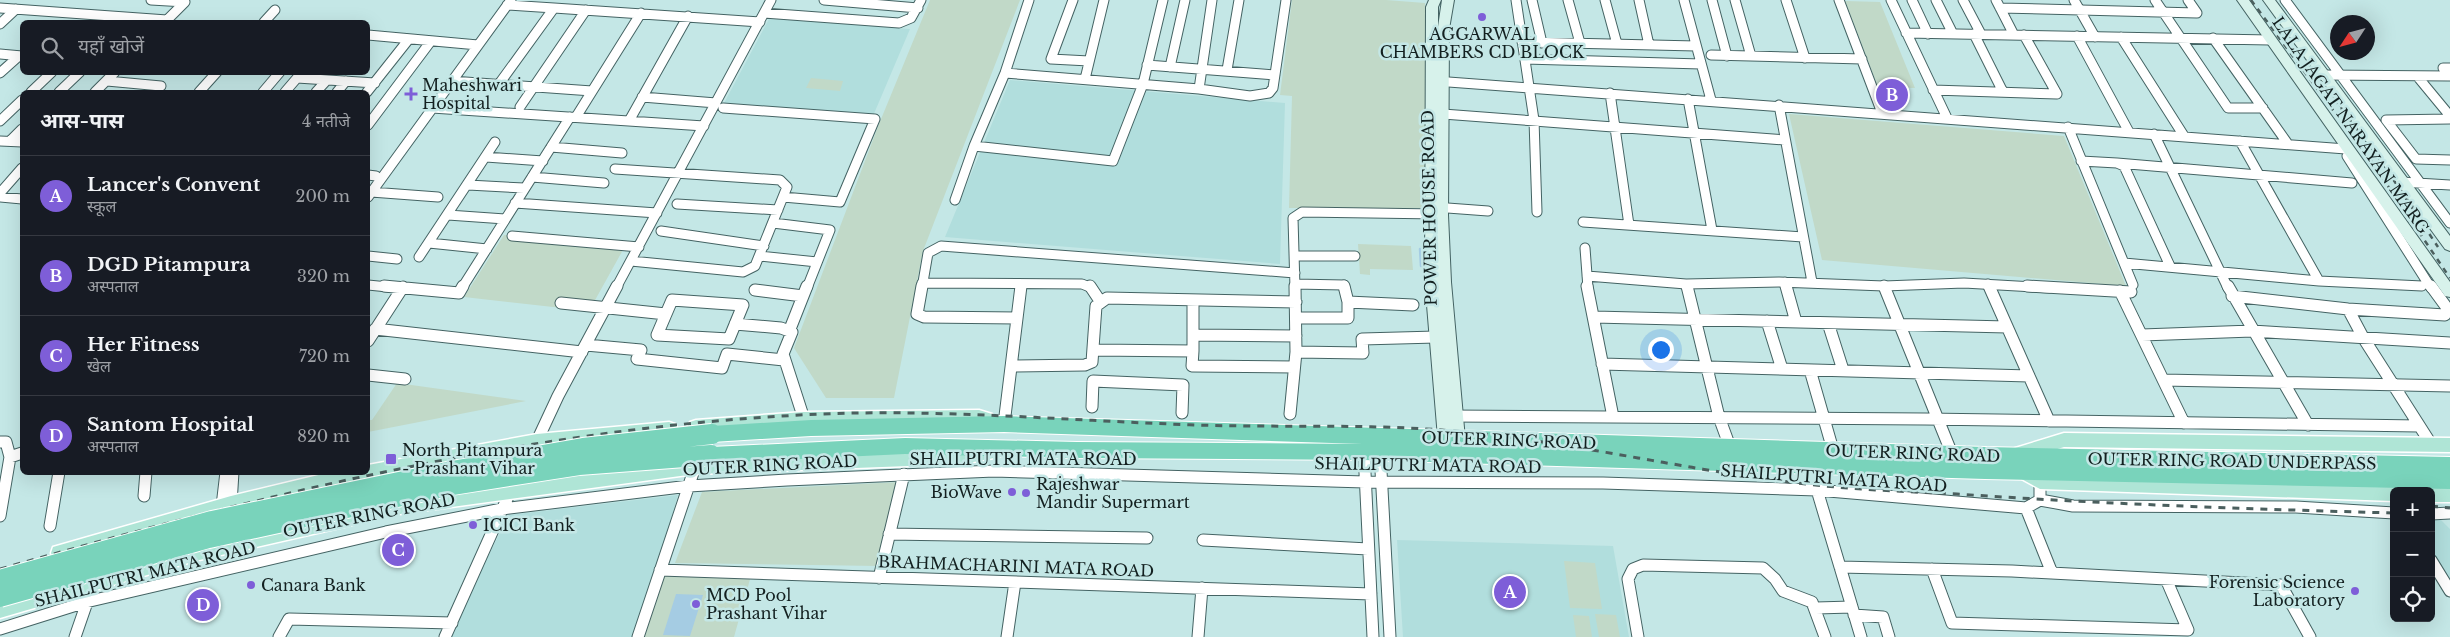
<!DOCTYPE html>
<html lang="hi">
<head>
<meta charset="utf-8">
<style>
	body { margin:0; font-family:"Libre Baskerville","Noto Sans Devanagari",serif; background:#242831; color:#f1f3f6 }
	.controls { position:absolute; right:15px; bottom:15px; display:grid; overflow:hidden; border-radius:8px; box-shadow:0 5px 20px #0002 }
	.controls button { width:45px; height:45px; display:grid; place-items:center; padding:0; border:0; border-bottom:1px solid #363941; background:#171b24; color:#f1f3f6; font:25px sans-serif }
	.compass { position:absolute; left:2330px; top:15px; width:45px; height:45px; border-radius:50%; background:#171b24; box-shadow:0 5px 20px #0002; rotate:234deg }
	.you { position:absolute; left:1660px; top:349px; width:18px; height:18px; margin:-12px; border:4px solid #fff; border-radius:50%; background:#1a73e8; box-shadow:0 0 0 8px #1a73e833 }
	.badge { display:grid; place-items:center; width:32px; height:32px; border-radius:50%; background:#7e5ed8; color:#fff; font-size:16px; font-weight:700 }
	.pin { position:absolute; translate:-50% -50%; border:2px solid #fff; box-shadow:0 1px 5px #0006 }
	.list { margin:0; padding:0; list-style:none }
	h2 { display:flex; justify-content:space-between; align-items:center; height:65px; margin:0; padding:0 20px; font-size:21px }
	h2 small { font-size:16px; font-weight:400; color:#9ea1a6 }
	.list li { display:grid; grid-template-columns:32px 1fr auto; gap:15px; align-items:center; box-sizing:border-box; height:80px; padding:0 20px; border-top:1px solid #363941 }
	.list b { display:block; font-size:19px; white-space:nowrap }
	.list p { margin:0; font-size:16px; white-space:nowrap; color:#9ea1a6 }
	.list em { font-size:16px; font-style:normal; color:#9ea1a6 }
	.icon { flex:none; width:28px; height:28px; fill:none; stroke:currentColor; stroke-width:2; stroke-linecap:round; stroke-linejoin:round }
	.map { position:relative; flex:none; width:2450px; height:637px; overflow:hidden }
	.search { position:absolute; background:#171b24; box-shadow:0 5px 20px #0002; left:20px; top:20px; width:350px; height:55px; display:flex; align-items:center; gap:12px; box-sizing:border-box; padding:0 18px; border-radius:8px; color:#9ea1a6; font-size:19px }
	.panel { position:absolute; background:#171b24; box-shadow:0 5px 20px #0002; left:20px; top:90px; width:350px; height:385px; border-radius:8px }
	.map>svg:first-child { display:block }
	.built { fill:#b1dedd }
	.green { fill:#c1d9c8 }
	.water { fill:#a5cce3 }
	.lines { fill:none; stroke-linecap:round; stroke-linejoin:round }
	.stream { stroke:#a5cce3; stroke-width:2.5 }
	.street-far1-casing { stroke:#446363; stroke-width:11 }
	.street-casing { stroke:#446363; stroke-width:13 }
	.secondary-casing { stroke:#446363; stroke-width:2 }
	.primary-casing { stroke:#fff; stroke-width:3 }
	.highway-casing { stroke:#fff; stroke-width:2 }
	.street-far1 { stroke:#fff; stroke-width:9 }
	.street { stroke:#fff; stroke-width:11 }
	.secondary { fill:#d7f2eb; fill-rule:evenodd }
	.primary { fill:#afe5d6; fill-rule:evenodd }
	.highway { fill:#79d3bb; fill-rule:evenodd }
	.rail-far1 { stroke:#4b5f5e; stroke-width:2.5; stroke-dasharray:5.5 5.5; stroke-linecap:butt }
	.rail { stroke:#4b5f5e; stroke-width:3; stroke-dasharray:7 7; stroke-linecap:butt }
	.highway-bridge-casing { stroke:#fff; stroke-width:22; stroke-linecap:butt }
	.highway-bridge { stroke:#79d3bb; stroke-width:20 }
	.poi-dot { fill:#7e5ed8; stroke:#c4e7e6; stroke-width:2 }
	.labels { text-anchor:middle; stroke-width:5; stroke-linejoin:round; paint-order:stroke }
	.poi-label { font-size:16px; fill:#132020; stroke:#c4e7e6; text-anchor:start }
	.street-label { font-size:16px; fill:#132020; stroke:#c4e7e6 }
</style>
</head>
<body>
<div class="map">
<svg width="2450" height="637" viewBox="0 0 2450 637">
	<rect width="100%" height="100%" fill="#c4e7e6"/>
	<path class="built" d="M770,17L910,29L873,116L723,105Z
		M1010,80L1285,103L1280,264L945,237Z
		M678,495L637,637H447L509,515Z
		M2431,518L2440,519L2450,529V586L2431,554Z
		M1397,540L1613,546L1629,637H1403Z"/>
	<path class="green" d="M930,0H1020L923,251L894,398H826L794,348L879,124Z
		M1292,0H1386L1425,3L1426,208H1289L1292,96L1280,95Z
		M1845,1L1880,2L1915,88L1878,87Z
		M811,78L843,81L840,91L806,88Z
		M1789,114L2064,136L2126,286L1822,260Z
		M504,235L624,248L589,311L464,297Z
		M1358,244L1411,246L1413,270L1370,269V275L1360,274Z
		M397,383L526,401L368,432V420H372Z
		M899,482L879,566L675,563L702,492Z
		M1564,561L1595,563L1602,609L1570,608Z
		M660,570L752,572L734,637H638Z
		M1595,614L1616,615L1620,637H1599Z
		M1573,615L1589,616L1592,637H1576Z"/>
	<path class="water" d="M676,594L703,595L690,636L663,635Z"/>
	<g class="lines">
		<path class="stream" d="M1420,249L1421,266"/>
		<g class="street-far1-casing">
			<path id="street-far1" d="M151,0L185,2
				M824,0L918,8
				M1073,0L1051,59L1089,61
				M1516,0L1534,120L1537,212
				M1532,0L1542,43
				M1568,0L1580,43
				M1605,0L1617,44
				M1639,0L1649,45
				M1684,0L1711,100
				M1712,0L1727,56
				M1735,0L1751,56
				M1786,0L1805,58
				M1839,0L1882,113
				M1891,0L1947,118
				M1912,0L1928,34
				M1936,0L1953,34
				M1963,0L1981,34
				M1996,0L2014,35
				M2074,0L2095,37
				M2155,0L2228,108H2263
				M2285,0L2450,223
				M507,5L554,8
				M0,8L167,20
				M2000,8L2197,13L2188,0
				M764,13L899,23L911,18L921,0
				M165,22L185,2
				M264,22L275,10
				M0,24L16,9
				M1906,33L2270,40
				M1974,34L2003,92
				M368,35L478,45
				M2024,35L2057,94
				M2077,36L2129,132
				M2121,37L2184,136
				M2213,38L2288,144
				M1522,42L1696,46
				M0,54L22,56
				M1711,55L1862,59
				M1525,59L1701,64
				M1147,65L1275,75
				M1170,67L1185,0
				M2443,68H2450
				M1227,70L1239,0
				M0,73L19,56
				M1005,73L1199,89L1250,96L1269,93L1273,88L1286,0
				M2323,75L2450,76
				M2417,76L2450,116
				M1085,79L1104,0
				M107,81L161,86
				M452,81L592,91
				M1435,81L2346,149
				M499,84L554,8L760,22
				M1199,89L1212,0
				M1933,90L2057,94
				M31,92L52,72
				M59,92L80,72
				M95,92L115,72
				M199,92L217,72
				M263,92L280,72
				M285,92L297,78L375,83
				M316,92L327,80
				M337,92L346,81
				M367,92L409,39
				M1610,93L1629,225
				M642,97L716,103
				M1688,99L1712,230
				M1779,105L1812,282
				M520,107L586,10
				M432,108L704,126
				M723,108L875,119L840,202L783,197
				M1443,114L1785,140
				M576,117L641,13
				M2386,120L2416,159L2450,160
				M2386,120L2450,119
				M0,121L22,100
				M629,121L688,16
				M368,125L431,41
				M2068,127L2133,285
				M2154,134L2228,288
				M0,141L22,142
				M10,141L22,129
				M2240,141L2319,281
				M974,146L1113,161L1143,84L1163,0
				M551,147L622,153
				M2347,156L2431,288
				M486,157L543,161
				M2081,161L2117,163L2124,166L2170,266
				M2117,163L2352,183
				M615,169L780,180L787,187L755,266L743,272L631,261
				M368,175L376,176
				M532,177L604,183
				M2401,182L2450,185
				M468,185L524,188
				M371,192L438,197
				M0,193L22,168
				M0,197L22,199
				M368,197L511,0
				M955,200L974,146L1005,73L1029,0
				M515,203L657,213
				M677,204L778,210
				M1434,207L1488,211
				M448,215L505,219
				M1583,222L1803,237
				M773,223L830,230L807,288
				M661,231L764,246
				M512,236L639,247
				M429,243L487,249
				M1585,248L1588,288
				M368,256L397,259
				M760,256L817,262
				M1295,256H1355
				M419,257L495,142
				M2124,263L2319,281L2422,286
				M1587,276L1686,284L1779,282L1884,286L1964,283L2050,288
				M1785,282L1787,288
				M922,283L1082,284L1092,288
				M1295,284L1344,285L1345,288
				M1686,284L1687,288
				M1988,284L1990,288
				M368,285L398,288
				M462,288L570,117
				M616,288L771,0
				M922,288L928,253L941,246L1295,273
				M1021,288V285
				M1295,288L1293,218L1302,212L1438,214"/>
		</g>
		<g class="street-casing">
			<path id="street" d="M384,286L459,293L463,286
				M922,286L917,314L924,317L1017,318
				M1090,286L1100,301
				M1587,286L1613,417
				M1687,286L1719,417L1730,447
				M1786,286L1796,322
				M1884,286L1952,454
				M1989,286L2049,421
				M2027,286L2131,292
				M2228,286L2308,425
				M2431,286L2450,312
				M755,290L803,296
				M2120,291L2184,423
				M2232,296L2348,309L2445,315
				M672,300L743,305L729,339L657,335Z
				M1348,302L1413,305
				M561,303L666,314
				M2348,309L2364,339L2431,444
				M1594,317L2007,327
				M1296,318H1348V302L1344,286
				M1767,321L1782,369
				M1828,323L1843,370
				M735,324L781,328L792,332L783,354L804,419
				M375,329L582,352
				M790,329L807,286
				M1193,335L1296,336
				M2142,335L2252,331L2450,343
				M368,341L403,287
				M586,345L641,350L637,359L722,368L727,354L784,360
				M1095,350L1193,351V300
				M1193,351L1192,366L1294,367
				M1296,352L1363,353L1362,339L1436,337
				M1602,364L2029,376
				M1012,366L1085,365L1092,362L1096,306L1107,298L1296,302
				M1810,370L1833,450
				M368,375L405,379
				M2163,380L2450,386
				M1092,407L1093,381L1183,385L1182,413
				M1290,414L1296,352L1295,286
				M1449,416L1925,419L2419,426
				M1004,424L1021,286
				M537,441L558,396L617,286
				M0,442H6L10,457L0,516
				M1364,452L1373,637
				M1380,452L1390,637
				M10,457L22,453
				M1817,490L1861,637
				M144,496L146,472
				M2040,500L2073,506L2296,507L2394,513
				M231,504L233,472
				M222,506L226,472
				M2026,508L2052,573
				M2431,514L2450,513
				M50,526L59,472
				M889,534L1147,538
				M1203,540L1368,549
				M2431,560L2450,591
				M1840,567L2012,571L2281,585L2310,637
				M1932,569L1952,623L2188,630L2166,579
				M660,570L1371,594
				M879,578L904,474
				M1816,608L1852,607
				M1854,615L1883,617L1889,637
				M0,629L86,602L386,532L502,509L689,486L787,480L994,471L1365,482L1603,483L1817,490L2026,508L2040,500V481
				M75,637L94,582
				M279,637L289,619L452,623
				M445,637L511,490
				M638,637L695,467
				M1007,637L1015,582
				M1198,637L1202,588
				M1638,637L1628,579L1633,569L1643,565L1763,568L1775,579L1783,591L1812,602L1825,637"/>
		</g>
		<g class="secondary-casing">
			<path id="secondary" d="M1429,0H1441L1438,7V27L1442,0H1454L1449,29L1448,215L1451,282L1465,439L1463,443L1458,445L1451,440L1445,444L1440,442L1438,438L1425,281L1426,7Z
				M2237,0H2249L2450,282V297L2445,296Z
				M2263,0H2275L2450,236V251L2445,249Z"/>
		</g>
		<g class="primary-casing">
			<path id="primary" d="M979,410L992,414L995,419L992,424L986,426L979,424L804,426L696,434L690,432L687,427L690,422L696,420L804,412Z
				M669,422L675,424L678,429L675,434L669,436L537,448L366,479L231,512L60,561L53,559L51,553L53,547L60,545L231,496L331,472H368V465L537,434Z
				M2064,433L2450,438V452L2064,447L2018,461L2012,459L2009,454L2012,449Z
				M993,445L999,447L1002,452L999,457L962,464L695,474L400,514L394,511L391,506L394,501L400,498L695,460L962,450Z
				M2022,464L2043,474L2394,485L2400,488L2402,491H2394V501L2040,489L2016,476L2013,471L2016,466Z
				M2431,486H2450V502H2431V491H2424Z
				M357,508L363,510L366,516L363,522L357,524L195,561L0,618V600L195,545Z"/>
		</g>
		<g class="highway-casing">
			<path id="highway" d="M1004,416L1985,447L2450,457V489L1985,479L1364,460L1077,458L905,454L711,463L704,461L701,455L704,449L711,447L905,438L1077,442L1363,444L1004,432L811,436L712,442L705,440L702,434L705,428L712,426L811,420Z"/>
		</g>
		<use href="#street-far1" class="street-far1"/>
		<use href="#street" class="street"/>
		<use href="#secondary" class="secondary"/>
		<use href="#primary" class="primary"/>
		<use href="#highway" class="highway"/>
		<path class="rail-far1" d="M2251,0L2371,161L2450,278
			M2308,64L2381,161L2438,247"/>
		<path class="rail" d="M2431,506L2450,508
			M0,569C269,493 541,426 821,414C947,409 1072,421 1197,425C1286,428 1375,423 1464,432C1585,444 1703,474 1824,486C1868,490 1913,492 1957,494C2103,504 2248,509 2394,513"/>
		<g class="highway-bridge-casing">
			<path id="highway-bridge" d="M0,580L212,521L452,471L583,448L712,434
				M0,597L209,538L452,485L579,465L711,455"/>
		</g>
		<use href="#highway-bridge" class="highway-bridge"/>
	</g>
	<g class="poi-dot">
		<circle cx="1482" cy="17" r="5"/>
		<path d="M408.5 86.5h5v5h5v5h-5v5h-5v-5h-5v-5h5z"/>
		<rect x="385" y="453" width="12" height="12" rx="2.5"/>
		<circle cx="1012" cy="492" r="5"/>
		<circle cx="1026" cy="493" r="5"/>
		<circle cx="473" cy="525" r="5"/>
		<circle cx="251" cy="585" r="5"/>
		<circle cx="2355" cy="591" r="5"/>
		<circle cx="696" cy="604" r="5"/>
	</g>
	<g class="labels">
		<g class="poi-label">
			<text x="1482" y="40" text-anchor="middle">AGGARWAL<tspan x="1482" dy="18">CHAMBERS CD BLOCK</tspan></text>
			<text x="422" y="91">Maheshwari<tspan x="422" dy="18">Hospital</tspan></text>
			<text x="402" y="456">North Pitampura<tspan x="402" dy="18">- Prashant Vihar</tspan></text>
			<text x="1036" y="490">Rajeshwar<tspan x="1036" dy="18">Mandir Supermart</tspan></text>
			<text x="1002" y="498" text-anchor="end">BioWave</text>
			<text x="483" y="531">ICICI Bank</text>
			<text x="2345" y="588" text-anchor="end">Forensic Science<tspan x="2345" dy="18">Laboratory</tspan></text>
			<text x="261" y="591">Canara Bank</text>
			<text x="706" y="601">MCD Pool<tspan x="706" dy="18">Prashant Vihar</tspan></text>
		</g>
		<g class="street-label">
			<text transform="translate(2351 125) rotate(55)" y="6">LALA JAGAT NARAYAN MARG</text>
			<text transform="translate(1429 208) rotate(-91)" y="6">POWER HOUSE ROAD</text>
			<text transform="translate(1509 440) rotate(2)" y="6">OUTER RING ROAD</text>
			<text transform="translate(1913 453) rotate(2)" y="6">OUTER RING ROAD</text>
			<text x="1023" y="465">SHAILPUTRI MATA ROAD</text>
			<text transform="translate(2232 461) rotate(1)" y="6">OUTER RING ROAD UNDERPASS</text>
			<text transform="translate(770 465) rotate(-3)" y="6">OUTER RING ROAD</text>
			<text transform="translate(1428 465) rotate(1)" y="6">SHAILPUTRI MATA ROAD</text>
			<text transform="translate(1834 478) rotate(4)" y="6">SHAILPUTRI MATA ROAD</text>
			<text transform="translate(369 515) rotate(-11)" y="6">OUTER RING ROAD</text>
			<text transform="translate(1016 566) rotate(2)" y="6">BRAHMACHARINI MATA ROAD</text>
			<text transform="translate(145 574) rotate(-14)" y="6">SHAILPUTRI MATA ROAD</text>
		</g>
	</g>
</svg>
<div class="controls">
<button>+</button>
<button>−</button>
<button><svg class="icon" aria-label="locate" viewBox="0 0 24 24"><circle cx="12" cy="12" r="6"/><path d="M12 2v4M12 18v4M2 12h4M18 12h4"/></svg></button>
</div>
<svg class="compass" viewBox="-18 -18 36 36"><path d="M0-13l5 13h-10z" fill="#e53935"/><path d="M0 13l5-13h-10z" fill="#9ea1a6"/></svg>
<div class="you"></div>
<div class="pin badge" style="left:1510px;top:592px">A</div>
<div class="pin badge" style="left:1892px;top:95px">B</div>
<div class="pin badge" style="left:398px;top:550px">C</div>
<div class="pin badge" style="left:203px;top:605px">D</div>
<div class="search"><svg class="icon" aria-label="search" viewBox="0 0 24 24"><circle cx="10" cy="10" r="6"/><path d="M15 15l6 6"/></svg>यहाँ खोजें</div>
<section class="panel">
<h2>आस-पास<small>4 नतीजे</small></h2>
<ul class="list">
<li><span class="badge">A</span><div><b>Lancer's Convent</b><p>स्कूल</p></div><em>200 m</em></li>
<li><span class="badge">B</span><div><b>DGD Pitampura</b><p>अस्पताल</p></div><em>320 m</em></li>
<li><span class="badge">C</span><div><b>Her Fitness</b><p>खेल</p></div><em>720 m</em></li>
<li><span class="badge">D</span><div><b>Santom Hospital</b><p>अस्पताल</p></div><em>820 m</em></li>
</ul>
</section>
</div>
</body>
</html>
